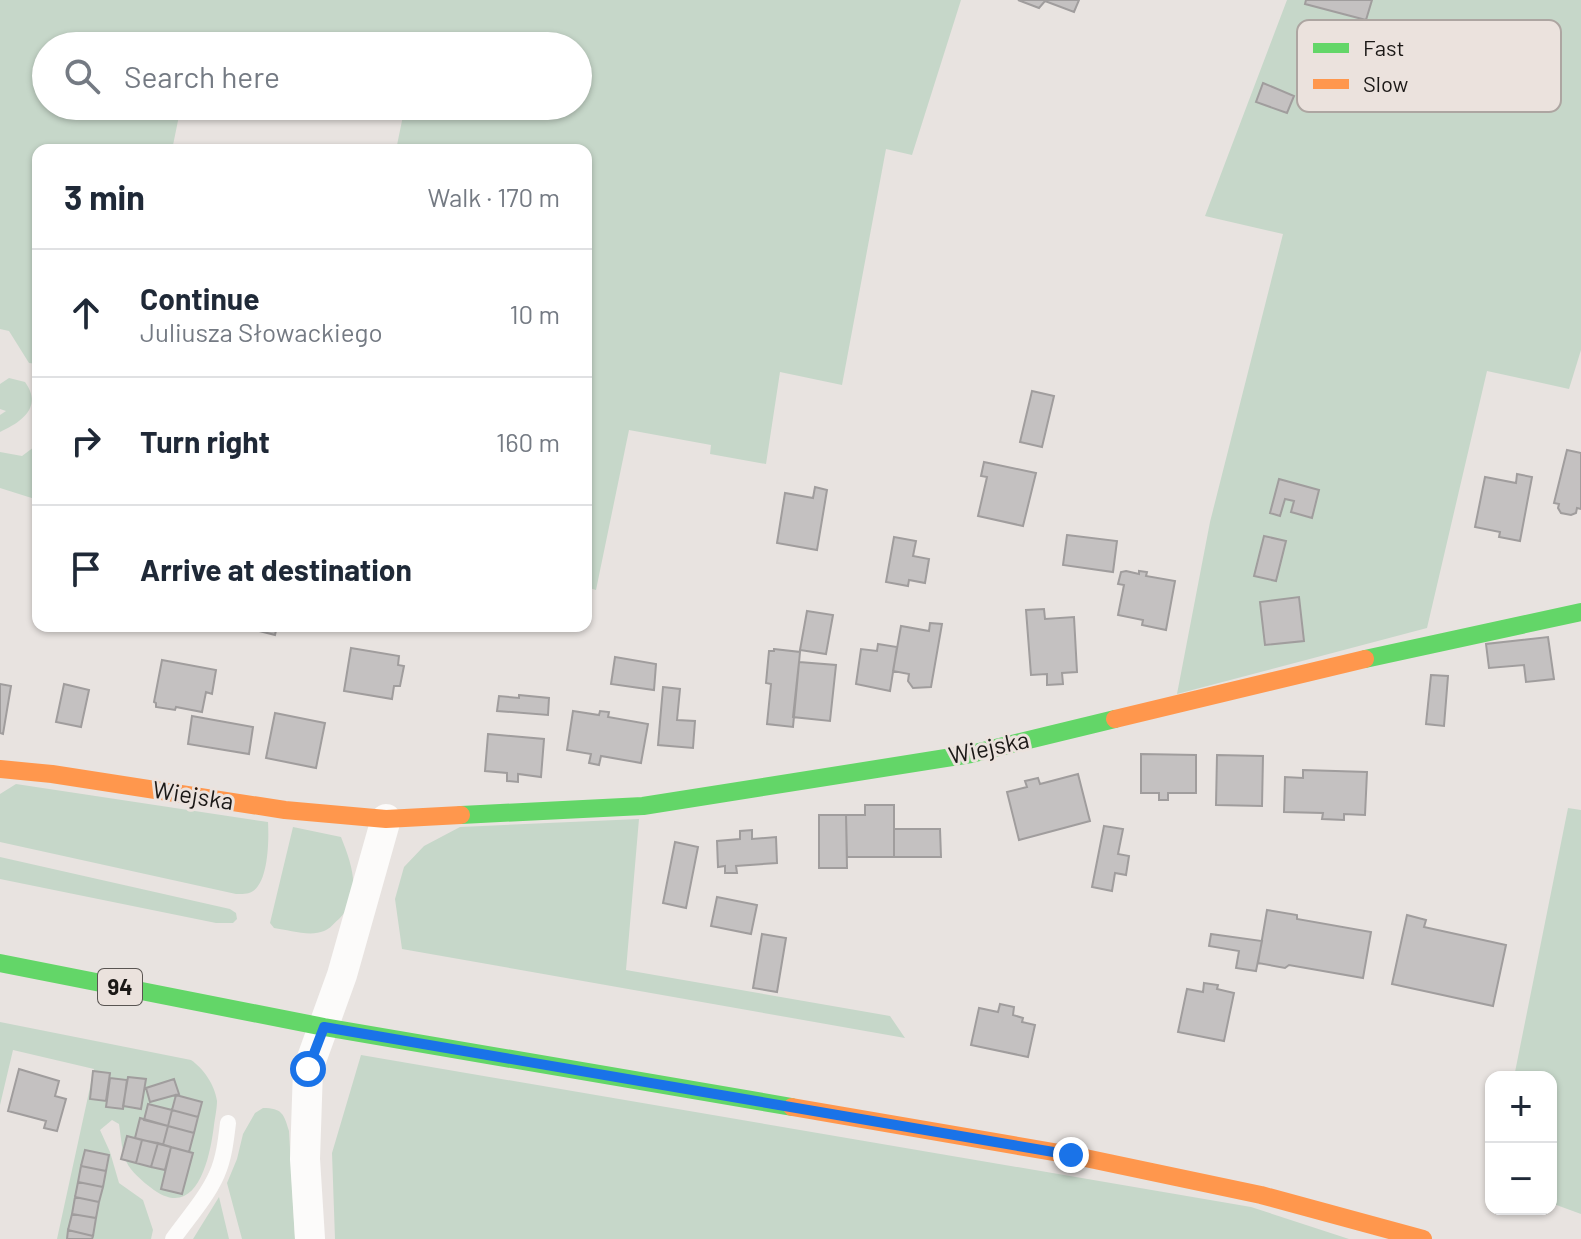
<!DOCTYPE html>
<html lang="en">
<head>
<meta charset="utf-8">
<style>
	body { margin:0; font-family:Barlow,sans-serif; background:#f2f2f3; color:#1f2937 }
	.controls { position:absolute; right:24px; bottom:24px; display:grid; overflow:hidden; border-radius:16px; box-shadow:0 2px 6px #0004 }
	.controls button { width:72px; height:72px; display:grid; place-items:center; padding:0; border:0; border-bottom:2px solid #e0e1e3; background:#fff; color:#1f2937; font:40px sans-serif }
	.stop { position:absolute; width:24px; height:24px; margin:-18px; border:6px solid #1a73e8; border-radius:50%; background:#fff }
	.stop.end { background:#1a73e8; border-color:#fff; box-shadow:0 2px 8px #0008 }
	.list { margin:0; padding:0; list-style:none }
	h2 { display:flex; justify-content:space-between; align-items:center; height:104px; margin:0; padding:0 32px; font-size:34px }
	h2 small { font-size:26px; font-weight:400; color:#747a83 }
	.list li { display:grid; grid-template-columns:52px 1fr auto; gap:24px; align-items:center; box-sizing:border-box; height:128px; padding:0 32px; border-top:2px solid #e0e1e3 }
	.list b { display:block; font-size:30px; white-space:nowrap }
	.list p { margin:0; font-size:26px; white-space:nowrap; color:#747a83 }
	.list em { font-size:26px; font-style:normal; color:#747a83 }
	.icon { flex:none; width:44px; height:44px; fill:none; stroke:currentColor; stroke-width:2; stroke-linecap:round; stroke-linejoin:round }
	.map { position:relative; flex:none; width:1581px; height:1239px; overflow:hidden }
	.search { position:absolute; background:#fff; box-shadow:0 2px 6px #0004; left:32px; top:32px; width:560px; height:88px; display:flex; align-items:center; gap:20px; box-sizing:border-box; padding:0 28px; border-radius:44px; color:#747a83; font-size:30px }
	.panel { position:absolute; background:#fff; box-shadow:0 2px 6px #0004; left:32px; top:144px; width:560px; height:488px; border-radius:16px }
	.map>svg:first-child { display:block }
	.green { fill:#c6d7c9 }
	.building { fill:#c4c1c1; stroke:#a09d9d; stroke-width:2 }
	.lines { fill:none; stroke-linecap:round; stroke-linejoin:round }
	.lane { stroke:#fcfbfa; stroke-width:16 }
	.street { stroke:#fcfbfa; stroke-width:30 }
	.fast { stroke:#63d668; stroke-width:18 }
	.slow { stroke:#ff974d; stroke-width:18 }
	.route { stroke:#1a73e8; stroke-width:10 }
	.labels { text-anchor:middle; stroke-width:6; stroke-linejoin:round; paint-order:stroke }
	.shield { fill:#ebe2dd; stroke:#595552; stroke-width:2 }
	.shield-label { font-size:22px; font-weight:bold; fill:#1b1816 }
	.street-label { font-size:24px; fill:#1b1816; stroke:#ebe2dd }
	.key { fill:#ebe2dd; stroke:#ada5a1; stroke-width:2 }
	.key-label { font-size:22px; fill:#1b1816 }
</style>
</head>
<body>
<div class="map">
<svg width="1581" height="1239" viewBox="0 0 1581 1239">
	<rect width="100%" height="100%" fill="#e8e3e0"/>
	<path class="green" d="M0,0H961L912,155L886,149L842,385L780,372L766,464L710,454L711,445L629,430L596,590L586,587V150H396L405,106H578V46H418L420,32L405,46H46V106H181L172,150H38V364L29,363L9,331L0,329Z
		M1287,0H1581V350L1569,389L1487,371L1427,628L1177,694L1210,522L1283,234L1205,216Z
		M9,378L25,382C43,407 22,422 0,432V415L6,411L0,409V384Z
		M38,444V500L0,488V452L22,456Z
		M16,784L268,822C269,839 269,887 249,893C248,894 237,894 236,894L0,842V794Z
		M1568,808L1581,810V1214L1551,1203V1077H1514Z
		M639,819L626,970L890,1016L905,1038L402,949L395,899L404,867L424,846L460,827Z
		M293,827L341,837C352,865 363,895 339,919C334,923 330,929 324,931C310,937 289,930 274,928L270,923Z
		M0,857L230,909L236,913L237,919L233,923H216L0,879Z
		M0,1022L191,1060C203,1068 215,1085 217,1101C217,1108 215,1118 214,1125C210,1159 196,1224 150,1187C121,1164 124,1158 119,1124L112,1120L100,1130L110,1152L119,1183L143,1200L153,1230L151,1239H57L94,1069L13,1050L0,1105Z
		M361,1055L1251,1207L1349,1239H335L332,1153Z
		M263,1108C282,1108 284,1114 289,1131L295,1239H242L227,1183L237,1159L243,1134L255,1113Z
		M219,1197L229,1239H193Z"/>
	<path class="building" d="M1018,0H1079L1074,12L1045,1L1039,8Z
		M1306,0H1372L1366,20L1305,4Z
		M1263,83L1294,96L1287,113L1256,102Z
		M1032,391L1054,396L1042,447L1020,442Z
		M1567,450L1581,453V509L1577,508L1576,513L1571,515L1561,513L1558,508L1559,504L1554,503Z
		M984,462L1036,473L1023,526L978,516L987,477L981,476Z
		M1517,474L1532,477L1520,541L1499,537L1500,532L1475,527L1485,477L1516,483Z
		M1279,479L1319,490L1312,518L1291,512L1294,501L1285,499L1280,516L1270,513Z
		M815,487L827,490L817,550L777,543L785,493L813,498Z
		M1067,535L1117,541L1113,572L1063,565Z
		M1264,536L1286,541L1276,581L1254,576Z
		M894,537L916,541L913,556L929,559L925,583L909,580L908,586L886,582Z
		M1126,571L1139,574V571L1147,572L1146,576L1175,581L1166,630L1142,625L1143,620L1118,615L1124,585L1118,584L1121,572Z
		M1299,597L1304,641L1265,645L1260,602Z
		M1044,609L1045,619L1074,617L1077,672L1062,673L1063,684L1047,685V674L1031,675L1026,610Z
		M807,611L833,615L826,654L800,650Z
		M930,623L942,624L931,687L913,688L908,681L909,674L893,671L901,626L929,631Z
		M240,626H277L275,635Z
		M1548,637L1554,679L1526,682L1524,665L1489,668L1486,644Z
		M878,644L897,647L890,691L856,684L861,649L877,651Z
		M351,648L399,656L398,665L404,666L400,686H394L392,699L344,691Z
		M774,649L800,652L793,727L767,724L771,684L766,683L769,651H774Z
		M615,657L656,664L654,690L611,684Z
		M162,660L216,670L212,694L206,692L202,712L176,707L175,710L156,707V703L154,702Z
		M799,662L836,665L830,721L793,717Z
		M1431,675L1448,676L1444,726L1426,724Z
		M0,684L11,686L3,734L0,733Z
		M64,684L89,690L81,727L56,722Z
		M663,687L680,689L677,720L695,721L693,748L658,745Z
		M519,695L549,698L548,715L497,711L499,696L519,698Z
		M573,711L599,715L600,711L609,712L608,717L648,724L641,763L601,756L599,765L589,763L591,754L567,750Z
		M275,713L325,723L316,768L266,758Z
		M192,716L253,727L249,754L188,744Z
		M488,734L544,739L541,777L518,774V782L507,781V773L485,771Z
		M1141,754L1196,755V793H1168V800H1159V793H1141Z
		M1217,755L1263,756L1262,806L1216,805Z
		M1303,770L1367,772L1365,815L1344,814V820L1322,819L1323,813L1284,812L1285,777L1303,778Z
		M1078,774L1090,821L1019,840L1007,792L1027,787L1025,781L1038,778L1040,784Z
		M865,805H894V857H847L846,815H865Z
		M819,815H846L847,868H819Z
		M1104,826L1123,829L1118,854L1129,856L1126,875L1115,873L1112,891L1092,887Z
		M894,829H940L941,857H894Z
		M752,830V839L776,837L777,863L736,866L737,873H725V866L718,867L717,841L740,839V831Z
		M675,842L698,847L686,908L663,903Z
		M717,897L757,905L751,934L711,926Z
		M1267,910L1297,915V919L1371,932L1363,978L1289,965L1285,968L1258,963Z
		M1407,915L1426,920L1424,927L1506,945L1493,1006L1392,984Z
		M762,934L786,938L777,992L753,988Z
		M1211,934L1262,941L1256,971L1236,968L1239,951L1209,946Z
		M1204,983L1218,985L1217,989L1234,993L1224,1041L1178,1032L1187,989L1203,992Z
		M1000,1004L1014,1007L1013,1015L1023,1018L1022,1022L1035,1025L1028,1057L971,1045L979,1008L998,1012Z
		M19,1069L59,1081L55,1096L66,1099L57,1131L44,1128L46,1121L8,1111Z
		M93,1071L110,1073L106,1101L90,1099Z
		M128,1077L146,1079L141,1109L123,1106Z
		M110,1078L127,1080L123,1109L106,1107Z
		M174,1079L179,1094L150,1102L146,1088Z
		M176,1095L202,1102L198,1117L172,1110Z
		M148,1104L172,1110L168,1126L144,1120Z
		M172,1110L198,1117L194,1133L168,1126Z
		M140,1118L168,1126L163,1145L135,1138Z
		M168,1126L194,1133L189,1152L163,1145Z
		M127,1136L142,1140L136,1163L121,1159Z
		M142,1140L158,1143L151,1167L136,1163Z
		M158,1143L171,1147L165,1170L151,1167Z
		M171,1147L193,1153L182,1194L161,1189Z
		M85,1150L109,1155L106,1171L81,1166Z
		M81,1166L106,1171L103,1187L78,1182Z
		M78,1182L103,1187L99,1202L75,1197Z
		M75,1197L99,1202L96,1218L72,1214Z
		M72,1214L96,1218L93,1236L68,1230Z
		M68,1230L93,1236L92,1239H67Z"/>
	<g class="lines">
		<path class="lane" d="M173,1239C188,1218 207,1197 217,1174C224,1158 226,1140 228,1123"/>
		<path class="street" d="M310,1239L305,1159L308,1069L342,975L386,819"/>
		<path class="fast" d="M1365,659L1581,612
			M461,815L643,806L971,754L1115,719
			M0,963L324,1027L792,1107"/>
		<path class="slow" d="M1115,719L1365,659
			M0,769L52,774L285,810L386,819L461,815
			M792,1107L1071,1155L1261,1195L1423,1239"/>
	</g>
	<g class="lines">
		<path class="route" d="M308,1069L324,1027L1071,1155"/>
	</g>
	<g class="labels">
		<rect class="shield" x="98" y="969" width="44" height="36" rx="6"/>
		<g class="shield-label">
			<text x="120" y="995">94</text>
		</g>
		<g class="street-label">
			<text transform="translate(989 748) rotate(-12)" y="8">Wiejska</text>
			<text transform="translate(193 796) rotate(9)" y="8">Wiejska</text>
		</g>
	</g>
	<rect x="1297" y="20" width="264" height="92" rx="12" class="key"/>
	<rect x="1313" y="43" width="36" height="10" fill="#63d668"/>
	<rect x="1313" y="79" width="36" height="10" fill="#ff974d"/>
	<g class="key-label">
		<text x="1363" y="56">Fast</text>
		<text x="1363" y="92">Slow</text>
	</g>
</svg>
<div class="controls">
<button>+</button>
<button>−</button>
</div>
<div class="stop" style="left:308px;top:1069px"></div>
<div class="stop end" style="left:1071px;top:1155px"></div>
<div class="search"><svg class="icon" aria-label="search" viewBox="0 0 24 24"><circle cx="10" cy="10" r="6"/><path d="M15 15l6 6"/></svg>Search here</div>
<section class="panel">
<h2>3 min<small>Walk · 170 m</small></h2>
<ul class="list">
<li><svg class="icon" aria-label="ahead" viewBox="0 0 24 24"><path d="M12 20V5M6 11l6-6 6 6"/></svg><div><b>Continue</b><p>Juliusza Słowackiego</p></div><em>10 m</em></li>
<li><svg class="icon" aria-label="right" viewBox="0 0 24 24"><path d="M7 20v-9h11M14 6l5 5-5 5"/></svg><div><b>Turn right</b></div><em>160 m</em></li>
<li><svg class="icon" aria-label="arrive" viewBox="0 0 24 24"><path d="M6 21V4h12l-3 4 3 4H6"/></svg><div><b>Arrive at destination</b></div></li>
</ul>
</section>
</div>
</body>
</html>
